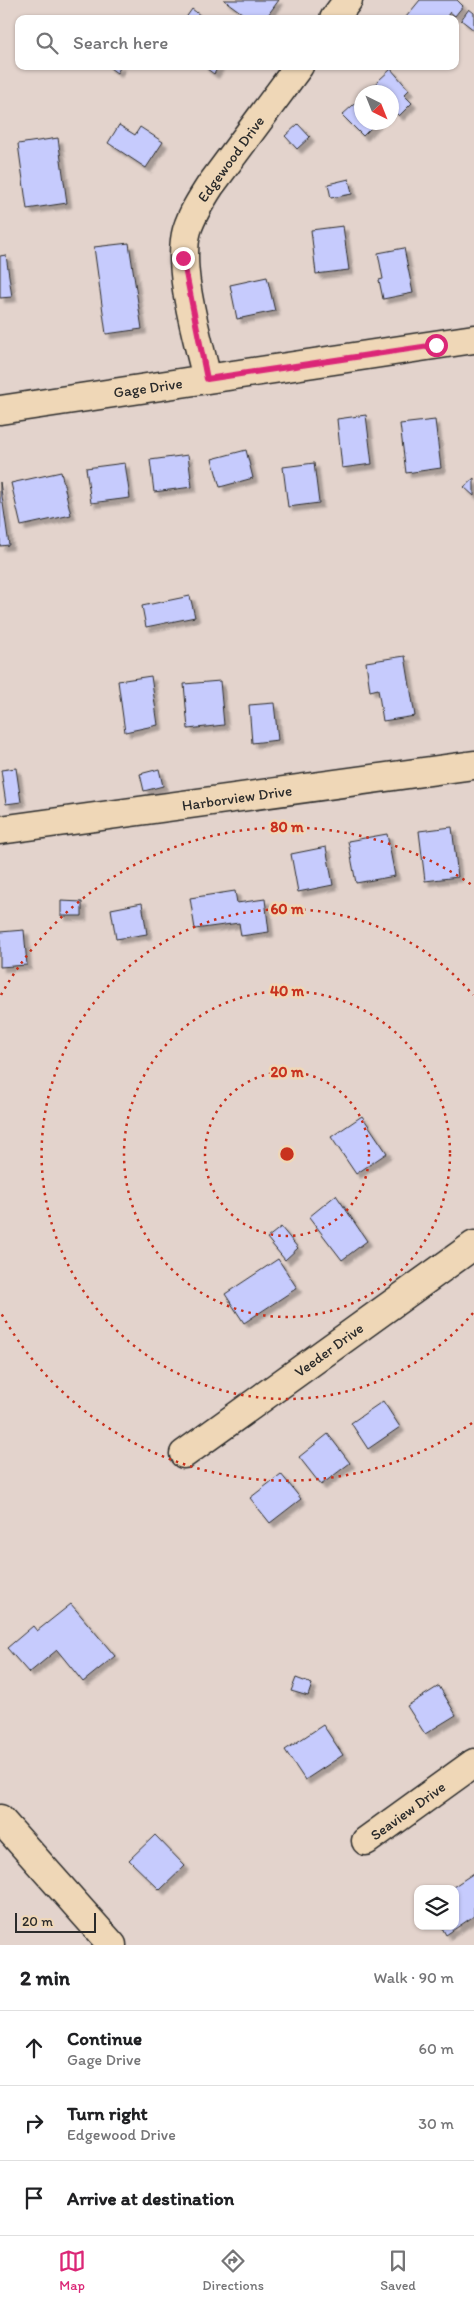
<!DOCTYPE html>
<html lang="en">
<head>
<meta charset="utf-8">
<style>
	body { margin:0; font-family:Itim,sans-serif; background:#f2f2f2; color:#202124 }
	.controls { position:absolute; right:15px; bottom:15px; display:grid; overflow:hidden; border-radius:10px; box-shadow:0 1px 4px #0004 }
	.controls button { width:45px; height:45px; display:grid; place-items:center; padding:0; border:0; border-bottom:1px solid #e0e0e0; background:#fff; color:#202124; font:25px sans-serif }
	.compass { position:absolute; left:354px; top:85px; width:45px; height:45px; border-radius:50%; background:#fff; box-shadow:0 1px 4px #0004; rotate:137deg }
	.scale { position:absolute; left:15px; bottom:12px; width:81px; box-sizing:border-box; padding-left:5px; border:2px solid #2b2b2b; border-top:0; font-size:14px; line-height:18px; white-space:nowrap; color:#2b2b2b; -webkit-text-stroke:4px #efd7b7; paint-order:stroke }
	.stop { position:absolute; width:15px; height:15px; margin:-11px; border:4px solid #db2777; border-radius:50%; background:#fff }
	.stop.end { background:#db2777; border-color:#fff; box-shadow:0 1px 5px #0008 }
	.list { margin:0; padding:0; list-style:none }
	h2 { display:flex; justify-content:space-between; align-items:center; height:65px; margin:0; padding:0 20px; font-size:21px }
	h2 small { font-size:16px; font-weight:400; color:#757577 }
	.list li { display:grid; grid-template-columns:32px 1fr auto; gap:15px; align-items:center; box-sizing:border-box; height:75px; padding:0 20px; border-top:1px solid #e0e0e0 }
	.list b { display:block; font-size:19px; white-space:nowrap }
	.list p { margin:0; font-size:16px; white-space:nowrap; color:#757577 }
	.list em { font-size:16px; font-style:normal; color:#757577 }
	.icon { flex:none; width:28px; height:28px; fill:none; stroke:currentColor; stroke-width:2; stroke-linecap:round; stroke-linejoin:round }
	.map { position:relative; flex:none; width:474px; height:1945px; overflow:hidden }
	.search { position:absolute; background:#fff; box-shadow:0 1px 4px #0004; left:15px; right:15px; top:15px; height:55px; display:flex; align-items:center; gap:12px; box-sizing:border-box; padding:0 18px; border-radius:10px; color:#757577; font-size:19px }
	.sheet { height:290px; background:#fff }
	nav { display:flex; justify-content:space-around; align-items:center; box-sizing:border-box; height:70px; border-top:1px solid #e0e0e0; background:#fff; font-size:14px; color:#757577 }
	nav a { display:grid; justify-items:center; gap:2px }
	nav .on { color:#db2777 }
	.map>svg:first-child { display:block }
	.building { fill:#c6cbfd; stroke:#2b2b2b; filter:url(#shadow) }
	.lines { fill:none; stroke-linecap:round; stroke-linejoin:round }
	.minor-casing { stroke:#2b2b2b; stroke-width:31 }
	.minor { stroke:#efd7b7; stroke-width:28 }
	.route { stroke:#db2777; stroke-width:6 }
	.ring { fill:none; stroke:#c8321e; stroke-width:2.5; stroke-dasharray:2.5 5 }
	.labels { text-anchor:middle; stroke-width:5; stroke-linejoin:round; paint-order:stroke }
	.street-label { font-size:15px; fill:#2b2b2b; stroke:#efd7b7 }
	.centre { fill:#c8321e; stroke:#efd7b7; stroke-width:2.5 }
	.ring-label { font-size:15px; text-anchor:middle; font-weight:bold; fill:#c8321e; stroke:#efd7b7; stroke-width:5; stroke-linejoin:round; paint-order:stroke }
</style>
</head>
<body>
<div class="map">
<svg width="474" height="1945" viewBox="0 0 474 1945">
	<defs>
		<filter id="shadow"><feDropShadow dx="4.5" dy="4.5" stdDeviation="1" flood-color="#0004"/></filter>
	</defs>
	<rect width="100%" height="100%" fill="#e3d3cc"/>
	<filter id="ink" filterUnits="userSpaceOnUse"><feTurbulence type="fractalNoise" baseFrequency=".02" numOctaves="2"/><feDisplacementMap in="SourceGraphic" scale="10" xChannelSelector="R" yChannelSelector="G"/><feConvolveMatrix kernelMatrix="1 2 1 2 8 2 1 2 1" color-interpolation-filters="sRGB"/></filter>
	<g filter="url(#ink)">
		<path class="building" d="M224,0H279L265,19H250Z
			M420,0H457L463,6L455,16L450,12L445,19H409L406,17Z
			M192,9L205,19H185Z
			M469,9L474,13V30L461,20Z
			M107,66H121L117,73Z
			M203,66H219L214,74Z
			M391,69L409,90L404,95L412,103L399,116L392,109V92H366Z
			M362,97V122H377L363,136L342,115Z
			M298,124L310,137L297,149L285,136Z
			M119,125L135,135L140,127L163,142L146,168L108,143Z
			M58,138L67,203L27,209L18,144Z
			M349,179L352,194L331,198L328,184Z
			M343,226L349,270L316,274L311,230Z
			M129,243L142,329L106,334L94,247Z
			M404,248L413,293L383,299L379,280L383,279L378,253Z
			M6,255L12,297L0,298V256Z
			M267,277L275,311L237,319L230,285Z
			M366,415L372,464L342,468L337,419Z
			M435,420L441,468L406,473L400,424Z
			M246,450L253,478L220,487L212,459Z
			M188,455L192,487L154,492L150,460Z
			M125,463L130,498L91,503L86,468Z
			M314,463L319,503L288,507L283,467Z
			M61,472L71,515L21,526L11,483Z
			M474,478V496L464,487Z
			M0,482L9,545L0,546Z
			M190,596L195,617L146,627L142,606Z
			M405,656L415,716L383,721L378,689L370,691L366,662Z
			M151,676L158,725L125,732L118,681Z
			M220,681L224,725L188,729L184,684Z
			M274,703L278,740L252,743L249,705Z
			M16,768L21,802L6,804L1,770Z
			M159,769L163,786L144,791L140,774Z
			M452,827L458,877L425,881L419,831Z
			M387,834L395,876L356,883L348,841Z
			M326,847L333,885L298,892L291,854Z
			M235,891L237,903L265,899L269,932L241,936L239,923L195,929L190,898Z
			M61,901L82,902V916H61Z
			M142,903L147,934L116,939L111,909Z
			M24,930L27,965L0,967V932Z
			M362,1116L387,1153L356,1174L331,1137Z
			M336,1195L367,1241L342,1260L309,1217Z
			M281,1227L298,1248L285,1260L267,1238Z
			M278,1259L297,1288L244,1323L225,1294Z
			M383,1401L400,1427L368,1449L351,1423Z
			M328,1434L350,1463L321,1485L299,1457Z
			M281,1474L301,1499L270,1523L250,1498Z
			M71,1604L115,1656L83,1682L57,1650L29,1673L7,1648L33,1626L37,1631Z
			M296,1678L312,1684L308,1696L291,1691Z
			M439,1686L456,1715L425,1734L407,1706Z
			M323,1725L343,1755L305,1780L285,1750Z
			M155,1835L185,1866L160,1890L129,1860Z
			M474,1873V1916L446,1935L441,1926H455V1889H450Z"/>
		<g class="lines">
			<g class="minor-casing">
				<path id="minor" d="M334,19L348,0
					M207,379C198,339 176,269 187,230C192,214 201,200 210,186L299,66
					M0,410L474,339
					M0,830L474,765
					M184,1454L474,1245
					M0,1819L112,1945
					M366,1841L474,1763"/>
			</g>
			<use href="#minor" class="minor"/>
		</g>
	</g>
	<g class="lines" filter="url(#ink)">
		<path class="route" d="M183,258L207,379L436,345"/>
	</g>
	<g class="ring">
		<circle cx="287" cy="1154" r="82"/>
		<circle cx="287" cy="1154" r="163"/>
		<path d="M473 1313A245 245 0 1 1 473 995"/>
		<path d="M472 1423A327 327 0 0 1 1 1313M1 995A327 327 0 0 1 472 885"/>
	</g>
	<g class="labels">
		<g class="street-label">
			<text transform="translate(231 159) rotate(-54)" y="5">Edgewood Drive</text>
			<text transform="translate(148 388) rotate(-8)" y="5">Gage Drive</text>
			<text transform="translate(237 798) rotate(-8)" y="5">Harborview Drive</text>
			<text transform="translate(329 1350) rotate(-36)" y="5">Veeder Drive</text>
			<text transform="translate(408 1811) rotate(-36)" y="5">Seaview Drive</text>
		</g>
	</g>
	<circle cx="287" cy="1154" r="8" class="centre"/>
	<g class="ring-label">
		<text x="287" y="832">80 m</text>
		<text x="287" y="914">60 m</text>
		<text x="287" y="996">40 m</text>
		<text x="287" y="1077">20 m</text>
	</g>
</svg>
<div class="controls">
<button><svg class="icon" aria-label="layers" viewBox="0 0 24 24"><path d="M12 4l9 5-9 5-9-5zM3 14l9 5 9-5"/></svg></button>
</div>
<svg class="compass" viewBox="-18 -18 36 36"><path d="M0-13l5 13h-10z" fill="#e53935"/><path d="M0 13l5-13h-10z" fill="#757577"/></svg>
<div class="scale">20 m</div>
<div class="stop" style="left:436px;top:345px"></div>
<div class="stop end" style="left:183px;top:258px"></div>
<div class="search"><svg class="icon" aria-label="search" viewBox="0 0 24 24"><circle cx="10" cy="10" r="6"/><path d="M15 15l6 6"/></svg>Search here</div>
</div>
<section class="sheet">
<h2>2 min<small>Walk · 90 m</small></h2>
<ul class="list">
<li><svg class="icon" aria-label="ahead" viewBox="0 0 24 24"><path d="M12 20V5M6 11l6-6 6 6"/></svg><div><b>Continue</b><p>Gage Drive</p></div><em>60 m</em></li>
<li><svg class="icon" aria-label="right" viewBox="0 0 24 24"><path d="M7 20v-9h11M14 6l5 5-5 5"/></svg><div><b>Turn right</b><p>Edgewood Drive</p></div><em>30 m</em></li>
<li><svg class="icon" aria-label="arrive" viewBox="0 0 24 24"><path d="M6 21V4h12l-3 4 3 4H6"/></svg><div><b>Arrive at destination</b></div></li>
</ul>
</section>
<nav>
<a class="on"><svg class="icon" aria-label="map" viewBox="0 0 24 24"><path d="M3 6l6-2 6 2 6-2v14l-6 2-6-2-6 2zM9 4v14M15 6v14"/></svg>Map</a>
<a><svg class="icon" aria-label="directions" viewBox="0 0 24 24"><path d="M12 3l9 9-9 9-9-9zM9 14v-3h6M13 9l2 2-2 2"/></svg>Directions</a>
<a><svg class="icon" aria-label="saved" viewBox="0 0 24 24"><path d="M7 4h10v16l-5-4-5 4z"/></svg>Saved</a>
</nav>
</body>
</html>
